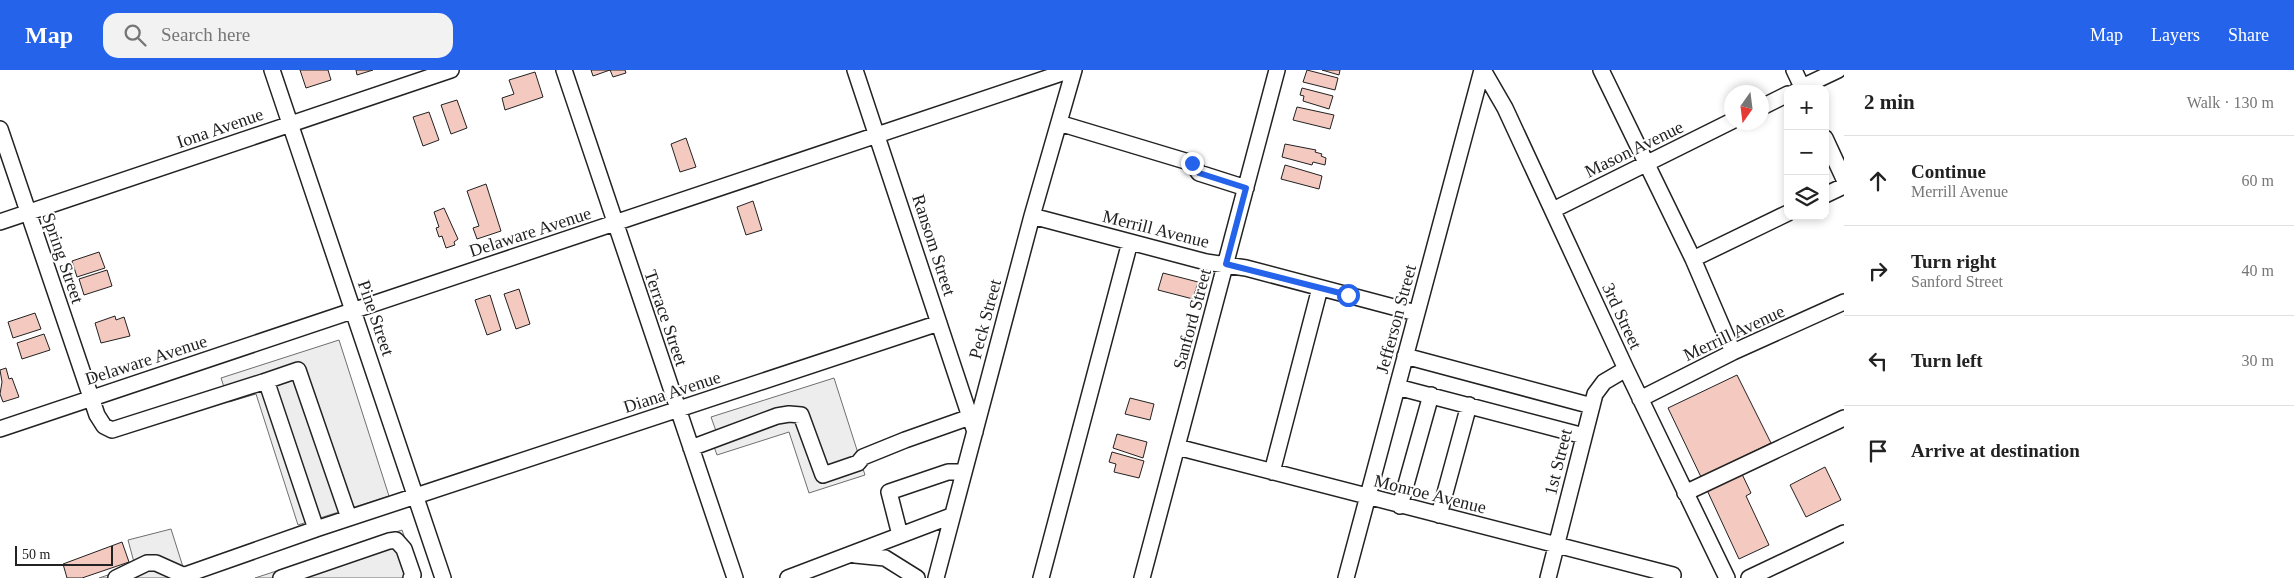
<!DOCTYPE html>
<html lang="en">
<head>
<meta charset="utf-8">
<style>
	body { margin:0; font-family:"Times New Roman",serif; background:#f2f2f2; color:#222 }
	.controls { position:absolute; right:15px; top:15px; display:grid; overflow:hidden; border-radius:10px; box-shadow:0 2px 8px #0003 }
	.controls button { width:45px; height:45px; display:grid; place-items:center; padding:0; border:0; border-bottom:1px solid #e0e0e0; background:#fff; color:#222; font:25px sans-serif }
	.compass { position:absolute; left:1724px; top:15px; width:45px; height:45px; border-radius:50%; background:#fff; box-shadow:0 2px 8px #0003; rotate:194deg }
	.scale { position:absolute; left:15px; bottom:12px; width:98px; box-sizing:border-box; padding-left:5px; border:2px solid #222; border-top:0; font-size:14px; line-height:18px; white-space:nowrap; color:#222; -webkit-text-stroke:4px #fff; paint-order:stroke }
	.stop { position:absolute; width:15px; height:15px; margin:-11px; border:4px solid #2563eb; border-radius:50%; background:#fff }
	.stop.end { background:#2563eb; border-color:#fff; box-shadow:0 1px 5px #0008 }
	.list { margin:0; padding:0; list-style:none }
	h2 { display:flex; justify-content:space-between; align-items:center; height:65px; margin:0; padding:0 20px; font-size:21px }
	h2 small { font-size:16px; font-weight:400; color:#767676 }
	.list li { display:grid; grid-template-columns:32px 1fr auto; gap:15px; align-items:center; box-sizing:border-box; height:90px; padding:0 20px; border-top:1px solid #e0e0e0 }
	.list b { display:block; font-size:19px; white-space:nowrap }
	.list p { margin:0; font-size:16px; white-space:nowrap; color:#767676 }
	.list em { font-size:16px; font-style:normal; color:#767676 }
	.icon { flex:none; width:28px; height:28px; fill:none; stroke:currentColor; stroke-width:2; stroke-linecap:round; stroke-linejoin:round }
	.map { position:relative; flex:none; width:1844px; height:508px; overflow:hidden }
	header { display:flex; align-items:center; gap:30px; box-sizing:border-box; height:70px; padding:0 25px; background:#2563eb; color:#fff }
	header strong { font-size:24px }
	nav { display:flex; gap:28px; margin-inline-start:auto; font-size:18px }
	.search { width:350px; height:45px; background:#f2f2f2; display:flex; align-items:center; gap:12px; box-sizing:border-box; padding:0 18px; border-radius:15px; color:#767676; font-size:19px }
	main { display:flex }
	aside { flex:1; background:#fff }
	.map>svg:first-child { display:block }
	.parking { fill:#ededed; stroke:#6f6f6f }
	.building { fill:#f3c9c0; stroke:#222 }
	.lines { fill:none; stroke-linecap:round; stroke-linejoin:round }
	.minor-casing { stroke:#222; stroke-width:18 }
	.minor { stroke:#fff; stroke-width:15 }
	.route { stroke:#2563eb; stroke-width:6 }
	.labels { text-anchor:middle; stroke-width:4; stroke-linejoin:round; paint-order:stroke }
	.street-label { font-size:18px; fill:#222; stroke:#fff }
</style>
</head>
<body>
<header>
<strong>Map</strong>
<div class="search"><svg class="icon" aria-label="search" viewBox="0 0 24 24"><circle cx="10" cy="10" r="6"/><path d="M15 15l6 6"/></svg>Search here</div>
<nav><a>Map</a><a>Layers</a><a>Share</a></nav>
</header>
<main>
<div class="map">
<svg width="1844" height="508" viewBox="0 0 1844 508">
	<rect width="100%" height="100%" fill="#fff"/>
	<path class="parking" d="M339,270L389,426L298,455L256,324L229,332L221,308Z
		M834,308L865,405L809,423L789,362L717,385L709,363L716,361L711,347Z
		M171,459L183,497L196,508H99L135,496L128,470Z
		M402,460L419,508H255Z"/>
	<path class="building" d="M300,0H328L331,10L306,18Z
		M356,0H373L357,5Z
		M591,0H625L626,3L613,7L610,0L593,6Z
		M1307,0L1338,8L1335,20L1303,12Z
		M1322,0H1340L1339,5Z
		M535,2L543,27L505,40L502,28L514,24L509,10Z
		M1302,18L1333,26L1329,39L1303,31L1304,26L1300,25Z
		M457,30L467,58L451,64L441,35Z
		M1297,37L1334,45L1330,59L1293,50Z
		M429,42L439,70L423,76L413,47Z
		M686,68L696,97L680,102L671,74Z
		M1285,74L1316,80L1315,82L1322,84L1321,86L1326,88L1325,95L1313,92L1312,95L1282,87Z
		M1285,95L1322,106L1319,119L1281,109Z
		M486,114L501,161L477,169L473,158L479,156L467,121Z
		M753,131L762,160L746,165L737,137Z
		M444,138L458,169L454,172L455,175L446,178L442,166L439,167L436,158L439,157L434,142Z
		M99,182L105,198L77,207L72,191Z
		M107,200L112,216L84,225L79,209Z
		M1163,203L1198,212L1193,229L1158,220Z
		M519,219L530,254L516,259L504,224Z
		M490,225L501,260L487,265L475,230Z
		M35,243L41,259L13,268L8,252Z
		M115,246L116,250L124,247L130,266L101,273L95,253Z
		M44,264L50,280L22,289L17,273Z
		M6,298L9,309L12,308L19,327L3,332L0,324L2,312L0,300Z
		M1737,305L1771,373L1701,407L1668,338Z
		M1130,328L1154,334L1150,350L1125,344Z
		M1117,364L1147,372L1143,388L1113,378Z
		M1112,382L1144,391L1139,408L1114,402L1116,394L1109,392Z
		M1825,397L1841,430L1806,447L1790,415Z
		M1741,402L1751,423L1746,426L1769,475L1739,489L1706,418Z
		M122,472L129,492L82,508H67L63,494Z"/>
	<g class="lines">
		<g class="minor-casing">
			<path id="minor" d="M272,0L443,508
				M564,0L735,508
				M855,0L975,362
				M1483,0L1505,38L1626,299L1727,508
				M1601,0L1693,189L1788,143
				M1794,0L1803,19
				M1798,19L1838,0
				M1762,37L1788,24
				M1059,53L1192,93L1199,103L1246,118
				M0,59L97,345L104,356L112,360L263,312L268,316L316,459L188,504L185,508
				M1825,68L1844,109
				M1825,125L1844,116
				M1553,140L1732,51
				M1032,146L1206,192L1246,198L1416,243
				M0,152L451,0
				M1693,189L1733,282
				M1405,286L1592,336
				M263,312L298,300L349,448
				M1397,317L1584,366
				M1640,329L1733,282L1844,232
				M0,359L1071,0
				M1177,377L1673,505
				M691,378L777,346L789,344L801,345L823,405L858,393L863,387L905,370L970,347
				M1272,402L1320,218
				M1685,423L1844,348
				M1400,436L1431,325
				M1439,445L1469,335
				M316,459L939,253
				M900,465L889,422L948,402H963
				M855,485L885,488L917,508
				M116,508L147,493H156L185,506
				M281,508L389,471L396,470L404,479L413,505L411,508
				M788,508L951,446
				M936,508L1032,146L1074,0
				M1041,508L1130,172
				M1142,508L1277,0
				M1346,508L1482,0
				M1548,508L1595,324L1604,312L1626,299
				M1749,508L1844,463"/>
		</g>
		<use href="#minor" class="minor"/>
	</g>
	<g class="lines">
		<path class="route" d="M1192,93L1199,103L1246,118L1226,194L1348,225"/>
	</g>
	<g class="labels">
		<g class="street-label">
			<text transform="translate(220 58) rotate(-19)" y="6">Iona Avenue</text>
			<text transform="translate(1634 79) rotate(-26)" y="6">Mason Avenue</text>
			<text transform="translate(1156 159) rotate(14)" y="6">Merrill Avenue</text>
			<text transform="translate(530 162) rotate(-18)" y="6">Delaware Avenue</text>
			<text transform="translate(934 175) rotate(72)" y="6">Ransom Street</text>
			<text transform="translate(63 188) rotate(71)" y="6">Spring Street</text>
			<text transform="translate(1622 246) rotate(65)" y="6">3rd Street</text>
			<text transform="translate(376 248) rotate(71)" y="6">Pine Street</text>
			<text transform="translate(666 248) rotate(71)" y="6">Terrace Street</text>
			<text transform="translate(985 249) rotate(-75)" y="6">Peck Street</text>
			<text transform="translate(1192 249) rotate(-75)" y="6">Sanford Street</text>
			<text transform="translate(1396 249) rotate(-75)" y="6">Jefferson Street</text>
			<text transform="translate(1734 263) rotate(-25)" y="6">Merrill Avenue</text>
			<text transform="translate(146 290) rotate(-18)" y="6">Delaware Avenue</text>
			<text transform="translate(672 322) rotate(-18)" y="6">Diana Avenue</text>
			<text transform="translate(1558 392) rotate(-76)" y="6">1st Street</text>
			<text transform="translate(1430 424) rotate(14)" y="6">Monroe Avenue</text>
		</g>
	</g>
</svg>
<div class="controls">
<button>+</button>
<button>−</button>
<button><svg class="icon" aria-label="layers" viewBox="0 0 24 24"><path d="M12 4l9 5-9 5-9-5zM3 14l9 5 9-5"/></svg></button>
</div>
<svg class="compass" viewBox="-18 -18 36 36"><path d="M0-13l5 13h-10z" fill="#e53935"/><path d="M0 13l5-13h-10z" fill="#767676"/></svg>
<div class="scale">50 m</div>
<div class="stop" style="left:1348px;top:225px"></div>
<div class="stop end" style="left:1192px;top:93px"></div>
</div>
<aside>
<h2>2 min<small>Walk · 130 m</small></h2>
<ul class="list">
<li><svg class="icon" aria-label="ahead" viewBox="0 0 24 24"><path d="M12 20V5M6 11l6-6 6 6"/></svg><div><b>Continue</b><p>Merrill Avenue</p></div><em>60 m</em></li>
<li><svg class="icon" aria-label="right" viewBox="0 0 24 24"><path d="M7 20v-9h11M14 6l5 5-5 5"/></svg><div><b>Turn right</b><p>Sanford Street</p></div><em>40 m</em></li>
<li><svg class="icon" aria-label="left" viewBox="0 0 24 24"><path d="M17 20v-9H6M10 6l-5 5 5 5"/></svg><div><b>Turn left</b></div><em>30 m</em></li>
<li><svg class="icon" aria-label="arrive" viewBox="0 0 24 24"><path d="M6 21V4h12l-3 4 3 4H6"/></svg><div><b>Arrive at destination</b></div></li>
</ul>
</aside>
</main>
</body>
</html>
